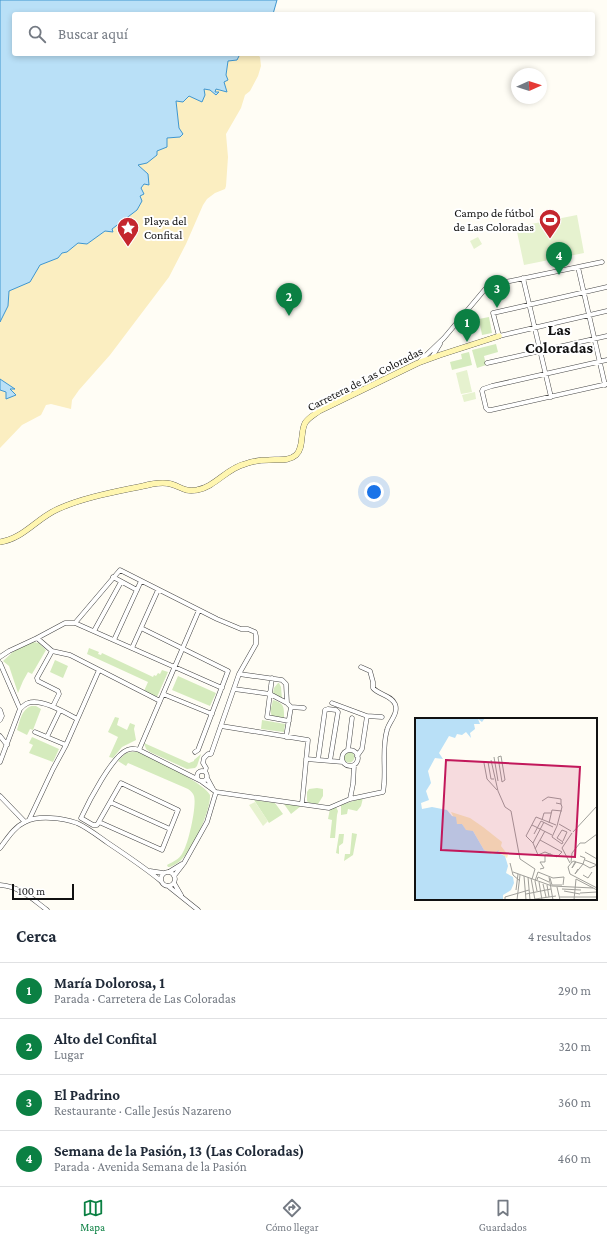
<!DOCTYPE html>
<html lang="es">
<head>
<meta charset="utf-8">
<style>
	body { margin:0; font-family:"Crimson Pro",serif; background:#f6f6f7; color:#1f2937 }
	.compass { position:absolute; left:511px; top:68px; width:36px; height:36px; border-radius:50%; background:#fff; box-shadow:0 2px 6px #0003; rotate:87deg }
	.scale { position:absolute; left:12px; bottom:10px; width:62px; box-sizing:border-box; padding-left:4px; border:2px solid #111; border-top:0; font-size:11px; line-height:14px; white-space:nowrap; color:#111; -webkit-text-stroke:3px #fff; paint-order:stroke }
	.you { position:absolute; left:374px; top:492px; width:14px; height:14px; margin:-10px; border:3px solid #fff; border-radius:50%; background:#1a73e8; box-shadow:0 0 0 6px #1a73e833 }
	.badge { display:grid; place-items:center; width:26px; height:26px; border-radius:50%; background:#0b8043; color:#fff; font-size:13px; font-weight:700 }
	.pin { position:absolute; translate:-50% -33px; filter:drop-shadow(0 1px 2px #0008) }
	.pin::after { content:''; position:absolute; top:21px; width:14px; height:12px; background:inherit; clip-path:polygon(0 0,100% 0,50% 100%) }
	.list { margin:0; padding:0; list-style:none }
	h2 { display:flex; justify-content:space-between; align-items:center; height:52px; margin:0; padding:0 16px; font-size:17px }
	h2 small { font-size:13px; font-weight:400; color:#747a83 }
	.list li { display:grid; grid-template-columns:26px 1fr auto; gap:12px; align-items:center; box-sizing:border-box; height:56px; padding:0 16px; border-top:1px solid #e0e1e3 }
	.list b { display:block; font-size:15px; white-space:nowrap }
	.list p { margin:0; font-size:13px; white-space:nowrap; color:#747a83 }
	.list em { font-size:13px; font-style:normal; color:#747a83 }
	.icon { flex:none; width:22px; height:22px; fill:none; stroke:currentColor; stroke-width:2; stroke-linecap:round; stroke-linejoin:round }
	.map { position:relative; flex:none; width:607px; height:910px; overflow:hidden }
	.search { position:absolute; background:#fff; box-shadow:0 2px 6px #0003; left:12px; right:12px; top:12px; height:44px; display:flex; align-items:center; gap:10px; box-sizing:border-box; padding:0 14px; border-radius:4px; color:#747a83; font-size:15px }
	.sheet { height:276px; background:#fff }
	nav { display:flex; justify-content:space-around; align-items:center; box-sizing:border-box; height:56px; border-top:1px solid #e0e1e3; background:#fff; font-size:11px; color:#747a83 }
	nav a { display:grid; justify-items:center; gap:2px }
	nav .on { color:#0b8043 }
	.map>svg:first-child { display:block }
	.green { fill:#d5ebbd }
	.sand { fill:#fbeec1 }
	.pitch { fill:#e6f2cf }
	.water { fill:#b9e0f7; stroke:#3f96cf }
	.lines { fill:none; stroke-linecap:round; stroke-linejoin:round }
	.street-casing { stroke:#444; stroke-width:5 }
	.secondary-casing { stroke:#333; stroke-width:6 }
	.street { stroke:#fff; stroke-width:4 }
	.secondary { stroke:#fff6b0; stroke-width:5.5 }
	.labels { text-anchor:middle; stroke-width:4; stroke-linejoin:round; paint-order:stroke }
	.poi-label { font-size:12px; fill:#111; stroke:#fff; text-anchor:end }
	.street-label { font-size:12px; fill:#111; stroke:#fff }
	.district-label { font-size:16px; font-weight:bold; fill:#111; stroke:#fff }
	.inset-road { fill:none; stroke:#a09f9a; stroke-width:1 }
	.view { fill:#c2185b; fill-opacity:0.15; stroke:#c2185b; stroke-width:2 }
	.inset-edge { fill:none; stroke:#111; stroke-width:2 }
</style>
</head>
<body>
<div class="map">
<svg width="607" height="910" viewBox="0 0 607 910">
	<rect width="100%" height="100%" fill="#fffdf5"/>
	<path class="green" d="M489,317L492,333L482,335L479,319Z
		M496,344L498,352L484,356L486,365L477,368L472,350Z
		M469,352L472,365L452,370L450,362L462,359L461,354Z
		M33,642L39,643L46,650L32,674L28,672L23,681L18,693L9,666L3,661L15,650Z
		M89,648L99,652L98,654L101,655L102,653L153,677L154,675L156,676L158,673L160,674L162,670L168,672L157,697L144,691L148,682L87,654Z
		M55,660L68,666L63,678L50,672Z
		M178,676L216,693L210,706L172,690Z
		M278,683H279L281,687L282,699L273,693L274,688Z
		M273,700C285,703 284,708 284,719L272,716C269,711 272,705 273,700Z
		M31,706H36L41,709L33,730L30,729L27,735L17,730C20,721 21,710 31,706Z
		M115,717L119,718L117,725L127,730L130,723L135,725L134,729L136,740L122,747L113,758L109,757L118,737L108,732Z
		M262,720L285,724L284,732L261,729Z
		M32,737L59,749L53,762L29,753L33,745L29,743Z
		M144,743L189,763L194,761V760L201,754L197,766L195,768L187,769L150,752L146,749Z
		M343.5 757a5.5 5.5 0 1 1 11 0a5.5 5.5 0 1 1-11 0Z
		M132,752H140C156,761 202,781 210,795C211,809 194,848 183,858C180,862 175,865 170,867H168L167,865C173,862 179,859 182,854C188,846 197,806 194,796C193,793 191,791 188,789L128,763L126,766L118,761L126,753Z
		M317,788L323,789V796L318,804L309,803L307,801V792L309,789Z
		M363,798L361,806L357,811L348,809L347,814L341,815V805Z
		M254,800L275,803L283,814L269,823Z
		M284,804L301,806L291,814Z
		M332,807H336L338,811L337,815L335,838H330L332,820L328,819L330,809Z
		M352,833L357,834L353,855L344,861L345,854H350Z
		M339,834H344L343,843L339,846V854L336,853Z"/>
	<path class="sand" d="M243,54H257L260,57L261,66L258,76L250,91L245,95L241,108L226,134L228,157L226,186L225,189L215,193L207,199L203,205L186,244L169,277L110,355L79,390L72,400L71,409L51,404L46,405L41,415L22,425L0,448V390L6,392L10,389L14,388L0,379V322L8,306L9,291L30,282L40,265L58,258L62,253L67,252L78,243L87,244L105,231H113L112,229L137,210L141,188L144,184L149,185L138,165L157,151L167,138L180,137L176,101L203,89L210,90L216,95L219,92H215L216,88L227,92L224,82L228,60L239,55Z"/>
	<path class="pitch" d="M577,215L584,253L524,265L516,227Z
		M478,237L482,244L474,249L470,241Z
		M467,370L472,392L461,394L456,373Z
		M475,392L476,399L464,402L462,395Z
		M255,802L268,821L263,826L249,805Z"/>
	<path class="water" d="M0,0H277L273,14H14V54H240L237,60L228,61L226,75L228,80L224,82L227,92L216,89L215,92H219L216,95L210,90L204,89L205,95L202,102L189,96L183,102L176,101L179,128L183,134L180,137L167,138V147L157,151V155L147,163L138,165L148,174L149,185L144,184L141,188L144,194L140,196L142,201L137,210L112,229L113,232L105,231L87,244L78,243L67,252L62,253L58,258L40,265L30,282L9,291L8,306L0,322Z
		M0,379L15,389H10L16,395L6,399V392L0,390Z"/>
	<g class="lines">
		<g class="street-casing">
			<path id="street" d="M578,267L605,385
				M523,278L551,397
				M607,287L493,313L499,336L607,311
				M432,357L440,344
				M607,360L492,386L483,389L482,391L486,408L488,410H491L607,384
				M420,361L444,338L486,288L491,285L602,262
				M487,363L607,336
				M113,577L137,590
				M75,623L120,570L217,619L241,629H248L255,632L256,636V644L239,674L211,754H208L204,758L203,763L206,768L205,772
				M141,628L228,671L198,750L195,752
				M94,631L121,582
				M37,638L52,651L70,655L160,701
				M114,640L141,581
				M132,648L158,590
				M52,651L37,678L38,681L58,691L59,694L53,706
				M0,657L9,651L37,638L65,623H75L222,688
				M0,663L20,709
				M239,674L282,680L286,684L287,703L291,707L286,737
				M272,678L267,717L289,721
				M234,689L270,694L287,703
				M163,694L212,714
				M332,703L367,716L382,717
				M291,707L304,708
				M0,710L2,716L0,720
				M221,726L308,740L302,804
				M35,732L66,745
				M0,736L7,745
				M47,737L60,710
				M342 758a8 8 0 1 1 16 0a8 8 0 1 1-16 0Z
				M139,750L199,610
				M348,750L352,718
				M357,756L362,749L367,716
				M306,759L343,762
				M318,760L325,710L328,709L336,710L338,712L330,761
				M0,762L20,709C22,707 25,704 28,703C41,698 66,713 77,719
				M197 776a5 5 0 1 1 10 0a5 5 0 1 1-10 0Z
				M207,778L213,789
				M201,781L216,792L329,808L350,799L353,784L354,765
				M0,796L25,822
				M350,799L383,792C387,772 381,751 387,730C389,722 399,713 395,704C391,695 379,695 373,688V682L370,671L361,667
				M110,802L170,829
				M29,820L53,769L66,745L99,670
				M99,822L162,850L178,810L121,783L97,825H93L81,818C88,803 112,756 127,750C131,748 134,748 139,750L199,780
				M0,848C7,839 14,827 25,822C38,815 63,818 77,823C88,828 98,836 108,843C126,855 144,867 161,881
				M150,871L163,873
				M161 879a7 7 0 1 1 14 0a7 7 0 1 1-14 0Z
				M169,872L182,864
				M174,876L184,863L207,822L216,792
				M174,883L181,895
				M0,885C21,887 31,898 47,910
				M168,886L198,910"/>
		</g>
		<g class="secondary-casing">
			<path id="secondary" d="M0,542C23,539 37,518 58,509C87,496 121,491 152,484C158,483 164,482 171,484C182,487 183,492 197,490C215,487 227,468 245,464C253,461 261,460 269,460C278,459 288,462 296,455C304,448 300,433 305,423C308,418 314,415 319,411L418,363L440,355L499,336"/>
		</g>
		<use href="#street" class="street"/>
		<use href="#secondary" class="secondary"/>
	</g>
	<defs>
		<g id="stadium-pin" transform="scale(1.15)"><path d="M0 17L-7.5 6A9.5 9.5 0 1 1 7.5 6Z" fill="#c4262e" stroke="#fff"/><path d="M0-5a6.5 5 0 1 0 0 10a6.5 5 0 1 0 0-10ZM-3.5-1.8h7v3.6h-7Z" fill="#fff"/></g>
		<g id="sight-pin" transform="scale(1.15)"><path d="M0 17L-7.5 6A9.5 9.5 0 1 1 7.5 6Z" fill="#c4262e" stroke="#fff"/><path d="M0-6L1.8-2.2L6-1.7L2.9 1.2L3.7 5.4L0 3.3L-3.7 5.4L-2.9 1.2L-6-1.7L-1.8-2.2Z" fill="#fff"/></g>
	</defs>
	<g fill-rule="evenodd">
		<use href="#stadium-pin" x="550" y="220"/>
		<use href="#sight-pin" x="128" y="228"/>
	</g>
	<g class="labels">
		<g class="poi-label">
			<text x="534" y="217">Campo de fútbol<tspan x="534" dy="14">de Las Coloradas</tspan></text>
			<text x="144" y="225" text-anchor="start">Playa del<tspan x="144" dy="14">Confital</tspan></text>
		</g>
		<g class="street-label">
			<text transform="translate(365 379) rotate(-27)" y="4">Carretera de Las Coloradas</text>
		</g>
		<g class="district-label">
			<text x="559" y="335">Las<tspan x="559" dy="18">Coloradas</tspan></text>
		</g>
	</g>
	<g transform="translate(415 718)">
		<rect width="182" height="182" fill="#fffdf5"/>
		<path d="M36,94L55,100L68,109L87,124L86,128L93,137L92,140L83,133L78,136L69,132L58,113H51L47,106H42Z" fill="#fbeec1"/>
		<path d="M0,0H70L67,4L63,1L65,6H59L60,11L55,15L56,20L51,14L47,17L42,16L40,20L34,18L24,35L28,41L20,40L13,53L16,65L11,73L14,82L6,85L7,91L17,89L32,92L37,98L41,99L42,106H47L51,112L58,113L69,132L78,136L84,132L83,135L90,138L93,148L91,155L98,159L99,165L96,172L88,177V182H0Z" fill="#b9e0f7"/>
		<path class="inset-road" d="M86,38L90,62L87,64L83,39ZM79,39L83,63M76,42L83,73L90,89L96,93L105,141L120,151L117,161M73,44L76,61H79M69,45L72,61L82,72M127,83L133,79L146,81V86M141,85L146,86L147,89L142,108M127,102L129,95H136M134,105L137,92L147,93M144,106L156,113M117,107L137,117M141,107L121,99L111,118L118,125L123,137L130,134L142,139L147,134M142,108L137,119L147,126L148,124L142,120L147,112L152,114L148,123M158,114L182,88M119,116L126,103L138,109M125,122L147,134M118,125L129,104M120,131L130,113M170,134L182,141M165,138L170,140L168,146L175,150M170,142L182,147L175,150M156,144L157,135L165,125H170L182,116M95,145L98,157L105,163M155,145L147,130L157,115M125,151L129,150L125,144H130V137L136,136M98,154L137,168L178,170M155,156L153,149L157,144L159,143L161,144L157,150L160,144H161L168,146L160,156L163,151M155,156L182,170M168,157L173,160L177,154M109,158L111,182M113,159L115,182M134,159L138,182M116,160L120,182M135,160L137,167H147M161,161L182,172M122,162L123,159L134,164M124,164L127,182M128,166L131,179M132,167L134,179M142,169L145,182M147,171L166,172M101,172L103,156M122,173L120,163L123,154L138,160L149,159L148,167M149,173L165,176M165,175L182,174M111,176L136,171M144,179H182M90,181V179L114,172M120,181L141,178M102,182L105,157M159,182L161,161"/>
		<path class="view" d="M31,42L165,49L160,139L26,132Z"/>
		<rect width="182" height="182" class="inset-edge"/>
	</g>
</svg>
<svg class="compass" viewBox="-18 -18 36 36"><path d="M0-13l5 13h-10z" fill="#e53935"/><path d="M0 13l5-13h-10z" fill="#747a83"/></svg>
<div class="scale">100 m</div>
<div class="you"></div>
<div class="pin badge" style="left:467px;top:342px">1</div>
<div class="pin badge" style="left:289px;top:316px">2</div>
<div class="pin badge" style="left:497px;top:308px">3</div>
<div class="pin badge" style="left:559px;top:275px">4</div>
<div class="search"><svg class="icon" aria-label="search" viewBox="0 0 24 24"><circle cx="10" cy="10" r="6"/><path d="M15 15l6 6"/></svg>Buscar aquí</div>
</div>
<section class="sheet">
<h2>Cerca<small>4 resultados</small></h2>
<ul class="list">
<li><span class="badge">1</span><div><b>María Dolorosa, 1</b><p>Parada · Carretera de Las Coloradas</p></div><em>290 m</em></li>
<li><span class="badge">2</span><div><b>Alto del Confital</b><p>Lugar</p></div><em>320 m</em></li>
<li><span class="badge">3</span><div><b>El Padrino</b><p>Restaurante · Calle Jesús Nazareno</p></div><em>360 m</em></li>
<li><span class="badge">4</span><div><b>Semana de la Pasión, 13 (Las Coloradas)</b><p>Parada · Avenida Semana de la Pasión</p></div><em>460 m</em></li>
</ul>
</section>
<nav>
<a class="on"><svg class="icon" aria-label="map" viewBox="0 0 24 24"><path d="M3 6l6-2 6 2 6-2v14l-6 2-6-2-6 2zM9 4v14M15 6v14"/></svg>Mapa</a>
<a><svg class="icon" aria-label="directions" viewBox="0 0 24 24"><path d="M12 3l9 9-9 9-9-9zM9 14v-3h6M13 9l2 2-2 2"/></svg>Cómo llegar</a>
<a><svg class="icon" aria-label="saved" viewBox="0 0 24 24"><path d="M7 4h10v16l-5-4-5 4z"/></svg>Guardados</a>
</nav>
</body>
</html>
